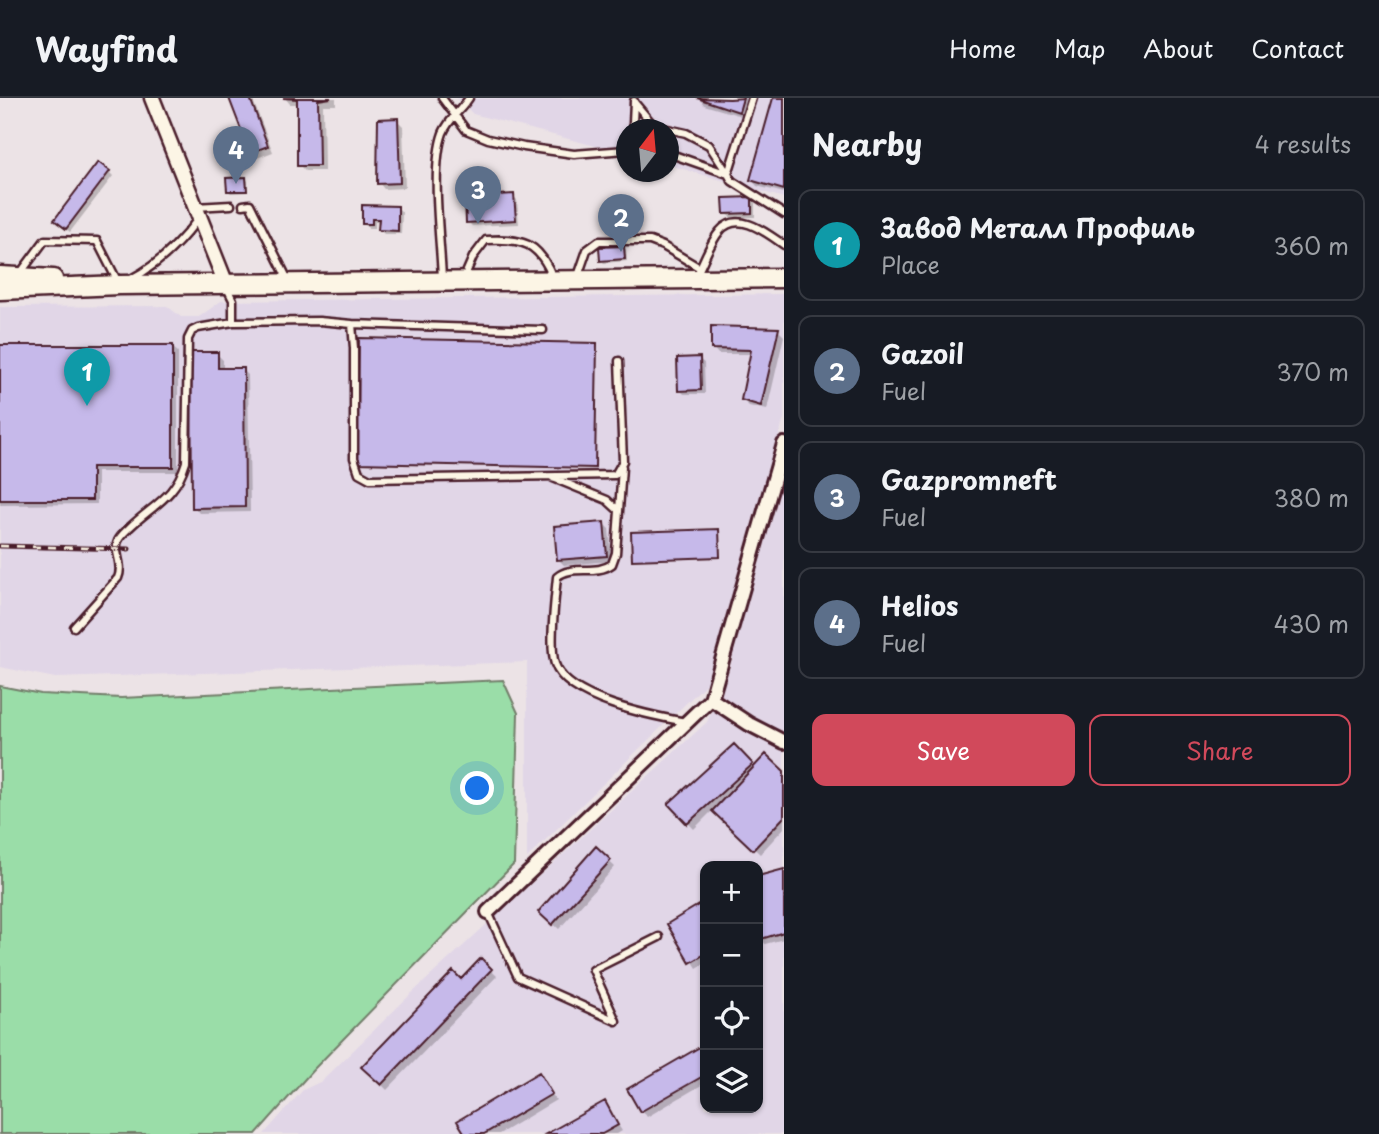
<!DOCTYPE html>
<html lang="en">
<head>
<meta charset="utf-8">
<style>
	body { margin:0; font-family:"Playpen Sans",sans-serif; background:#20242c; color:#f1f3f6 }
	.controls { position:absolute; right:21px; bottom:21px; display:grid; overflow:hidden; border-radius:14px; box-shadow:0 2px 5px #0004 }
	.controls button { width:63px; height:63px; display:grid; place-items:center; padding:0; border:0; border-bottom:2px solid #363941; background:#171b24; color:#f1f3f6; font:35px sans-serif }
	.compass { position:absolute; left:616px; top:21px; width:63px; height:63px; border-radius:50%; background:#171b24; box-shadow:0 2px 5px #0004; rotate:16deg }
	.you { position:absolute; left:478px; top:691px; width:24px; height:24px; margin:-18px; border:5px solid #fff; border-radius:50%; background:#1a73e8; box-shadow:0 0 0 10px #1a73e833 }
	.badge { display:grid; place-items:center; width:46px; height:46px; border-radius:50%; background:#d1495b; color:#fff; font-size:23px; font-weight:700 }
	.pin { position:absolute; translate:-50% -58px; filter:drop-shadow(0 2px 4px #0008) }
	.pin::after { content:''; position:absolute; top:37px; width:24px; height:21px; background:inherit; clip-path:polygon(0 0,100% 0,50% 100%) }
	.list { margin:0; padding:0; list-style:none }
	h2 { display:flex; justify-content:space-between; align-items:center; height:91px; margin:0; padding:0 28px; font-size:30px }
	h2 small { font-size:23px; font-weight:400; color:#9ea1a6 }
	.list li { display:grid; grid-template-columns:46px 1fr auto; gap:21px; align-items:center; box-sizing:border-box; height:112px; margin:0 14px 14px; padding:0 14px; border:2px solid #363941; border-radius:14px }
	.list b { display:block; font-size:26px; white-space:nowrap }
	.list p { margin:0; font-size:23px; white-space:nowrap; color:#9ea1a6 }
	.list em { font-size:23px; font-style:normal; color:#9ea1a6 }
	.actions { display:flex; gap:14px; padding:21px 28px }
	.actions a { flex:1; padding:16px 0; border:2px solid #d1495b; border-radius:14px; text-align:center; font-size:24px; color:#d1495b }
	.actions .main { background:#d1495b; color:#fff }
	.icon { flex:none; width:38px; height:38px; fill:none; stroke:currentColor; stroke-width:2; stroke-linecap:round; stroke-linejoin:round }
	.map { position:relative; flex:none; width:784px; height:1036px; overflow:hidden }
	header { display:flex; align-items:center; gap:42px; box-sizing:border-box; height:98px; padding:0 35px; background:#171b24; border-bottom:2px solid #363941 }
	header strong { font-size:33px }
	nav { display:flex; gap:38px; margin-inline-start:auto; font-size:24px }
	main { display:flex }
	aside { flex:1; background:#171b24 }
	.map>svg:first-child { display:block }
	.built { fill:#e1d6e7; fill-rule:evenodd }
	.green { fill:#9adda8; stroke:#727e6a; stroke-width:2 }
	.shadow { fill:#0003 }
	.building { fill:#c6b9ea; stroke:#4a1f2b; stroke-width:2 }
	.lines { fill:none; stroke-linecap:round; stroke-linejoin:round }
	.service-casing { stroke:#4a1f2b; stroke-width:11 }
	.minor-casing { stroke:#4a1f2b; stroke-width:18 }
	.tertiary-casing { stroke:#4a1f2b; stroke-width:19 }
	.primary-casing { stroke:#4a1f2b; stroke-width:23 }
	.service { stroke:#fcf5e5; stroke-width:6 }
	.minor { stroke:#fcf5e5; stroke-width:12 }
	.tertiary { stroke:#fcf5e5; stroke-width:14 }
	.primary { stroke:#fcf5e5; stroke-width:18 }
	.rail-casing { stroke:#4a1f2b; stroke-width:5 }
	.rail { stroke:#fcf5e5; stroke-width:2.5; stroke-dasharray:8; stroke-linecap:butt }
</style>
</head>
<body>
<header>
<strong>Wayfind</strong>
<nav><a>Home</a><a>Map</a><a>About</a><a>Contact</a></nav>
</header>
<main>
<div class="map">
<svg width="784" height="1036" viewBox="0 0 784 1036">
	<rect width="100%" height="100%" fill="#ece3e6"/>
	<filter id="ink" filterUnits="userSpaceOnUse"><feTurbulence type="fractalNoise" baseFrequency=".0143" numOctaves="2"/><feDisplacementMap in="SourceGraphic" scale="14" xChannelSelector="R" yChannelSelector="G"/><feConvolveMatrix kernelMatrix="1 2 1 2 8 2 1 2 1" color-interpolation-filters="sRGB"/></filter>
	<g filter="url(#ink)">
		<path class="built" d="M457,0H784V100L669,67L668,32H626V56L473,16Z
			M784,196V320L711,581L527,760V564L55,580L0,569V209L167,208L181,219H199L221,203Z
			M784,367V1036H264L303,992L322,983L412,895L707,624L730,569ZM705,768H758V1010H705Z"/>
		<path class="green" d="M503,582L518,615L514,766L312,973L256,1036H0V588L41,596L121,600Z"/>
		<path class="shadow" d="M231,0H252L273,54L257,60L252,54Z
			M285,0H336V7H323L324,73H305L299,67L298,6H290Z
			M699,0H729L728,2L731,4L732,0H750L745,19L704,7Z
			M775,0H784V95L757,88L752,82Z
			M397,22L403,28L405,90L384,91L379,85Z
			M109,74L113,78L70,134L60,126Z
			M246,81L248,83V94L231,95L228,93Z
			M513,98L517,102L519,126L472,128L468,124Z
			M751,101L755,105V119H730L725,115Z
			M364,109H397L402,114L401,136H384L380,132V124H375V130H368L364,126Z
			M624,123L627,125L623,137L611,132Z
			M624,149L626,152L627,163L604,165L601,162Z
			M778,232L784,238L767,312L749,308L743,302L752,256H718L713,250Z
			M597,247L595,370L359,365Z
			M0,249H172L178,254V374H97V406L0,407Z
			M217,256L223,262V272H243L248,277L250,414L199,415L194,409Z
			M699,261L704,265L705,296H684L680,292Z
			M603,425L609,431L612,463L564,467L558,461Z
			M734,648L755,670L784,676V730L760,756L713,712L694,731L671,707Z
			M596,751L615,769L559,831L540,814Z
			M784,772V841L765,846L758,835V780Z
			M705,805V865L697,870L669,826Z
			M481,863L497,878L387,992L364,969L461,884Z
			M705,948V985L647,1019L629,992Z
			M539,977L556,1002L499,1036H467Z
			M604,1005L622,1033L617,1036H549Z"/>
		<path class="building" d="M229,0H250L268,48L250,55Z
			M283,0H331L318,2L319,68H297V1Z
			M697,0L730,1L743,0L739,14Z
			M773,0H784V92L750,82Z
			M398,20L400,85L377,86L378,21Z
			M98,64L110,73L66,131L54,122Z
			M246,79L247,93H227L226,80Z
			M514,96L516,122L466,125L465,99Z
			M752,99V115L724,116L723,100Z
			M362,107L398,108V133L378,132L379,121H372V126H362Z
			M613,118L625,121L621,136L609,132Z
			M624,148L625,161L600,163L599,149Z
			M711,228L779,230L761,308L741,302L751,252L711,251Z
			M359,240L597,245L595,370L357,365Z
			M0,247H173V369H92V402H0Z
			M191,254H218V270H244L245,409L192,410Z
			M700,259L701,292L678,293L677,260Z
			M604,424L607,458L557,462L554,428Z
			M719,431L720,459L632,462L631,434Z
			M734,646L753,666L687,726L668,706Z
			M766,656L784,673V719L753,752L712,713Z
			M596,748L611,762L552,827L538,814Z
			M784,771V834L758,842V778Z
			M705,803V856L690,865L667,826Z
			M481,860L492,871L381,987L361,969L453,873L461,881Z
			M705,946V977L640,1014L627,991Z
			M539,974L552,996L484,1036H465L457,1023Z
			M605,1003L618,1027L602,1036H546Z"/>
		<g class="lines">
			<g class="service-casing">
				<path id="service" d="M442,0L466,32L488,41L524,49L574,56L626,52
					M752,0L728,76L732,83L784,116
					M634,3L633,24L637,32
					M634,4L654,28L686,35L709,47L728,76L668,55
					M243,107L250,106L289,184
					M195,109L231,107
					M699,172C705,160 711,143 720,133C738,111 768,136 784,147
					M19,177L45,142L97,143L119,186
					M131,181C158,167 180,145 198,121
					M577,181L587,152L599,143H650L663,148L700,170
					M442,182C441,143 430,71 443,35C449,21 461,12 469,0
					M463,182L473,159L486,142C522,140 539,144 553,180
					M233,224L319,223L352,226L354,250V360L359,375L370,381L615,377L623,363L619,263
					M352,226L543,232
					M553,380L607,402L619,413L616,455L612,466C596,478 571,466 557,479C555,500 549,548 555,566C567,602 653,618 686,624
					M619,413L622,369
					M74,529L118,480C124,466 113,454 118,443C120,438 125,434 129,430C154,406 175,400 186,364L188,241L192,233L198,230L233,224V202L226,188
					M488,814L518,879L616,923L593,872L659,839"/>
			</g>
			<g class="minor-casing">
				<path id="minor" d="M711,601L749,626L784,644
					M488,814L711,601L784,346"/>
			</g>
			<g class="tertiary-casing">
				<path id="tertiary" d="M152,0L226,186"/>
			</g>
			<g class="primary-casing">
				<path id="primary" d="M0,178L53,181
					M0,192L119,187L784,180"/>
			</g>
			<use href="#service" class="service"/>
			<use href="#minor" class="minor"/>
			<use href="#tertiary" class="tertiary"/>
			<use href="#primary" class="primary"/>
			<g class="rail-casing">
				<path id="rail" d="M0,448L129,451"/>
			</g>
			<use href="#rail" class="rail"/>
		</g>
	</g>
</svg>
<div class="controls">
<button>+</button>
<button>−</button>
<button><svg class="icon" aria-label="locate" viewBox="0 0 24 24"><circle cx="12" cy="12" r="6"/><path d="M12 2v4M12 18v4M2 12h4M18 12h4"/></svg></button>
<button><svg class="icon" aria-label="layers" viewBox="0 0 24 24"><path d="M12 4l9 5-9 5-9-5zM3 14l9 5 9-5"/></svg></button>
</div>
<svg class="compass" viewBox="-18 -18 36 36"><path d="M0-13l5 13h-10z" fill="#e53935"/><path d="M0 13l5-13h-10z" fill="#9ea1a6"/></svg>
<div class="you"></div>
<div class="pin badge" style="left:87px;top:308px;background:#0f9aa8">1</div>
<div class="pin badge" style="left:621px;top:154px;background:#5c6f8a">2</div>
<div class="pin badge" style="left:478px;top:126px;background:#5c6f8a">3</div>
<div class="pin badge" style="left:236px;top:86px;background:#5c6f8a">4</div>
</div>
<aside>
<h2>Nearby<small>4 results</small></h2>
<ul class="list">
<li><span class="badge" style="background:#0f9aa8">1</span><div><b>Завод Металл Профиль</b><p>Place</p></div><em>360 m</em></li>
<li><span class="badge" style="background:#5c6f8a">2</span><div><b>Gazoil</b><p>Fuel</p></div><em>370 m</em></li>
<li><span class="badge" style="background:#5c6f8a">3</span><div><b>Gazpromneft</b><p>Fuel</p></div><em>380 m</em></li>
<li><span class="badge" style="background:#5c6f8a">4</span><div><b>Helios</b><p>Fuel</p></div><em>430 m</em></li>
</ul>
<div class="actions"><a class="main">Save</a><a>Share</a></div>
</aside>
</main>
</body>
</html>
